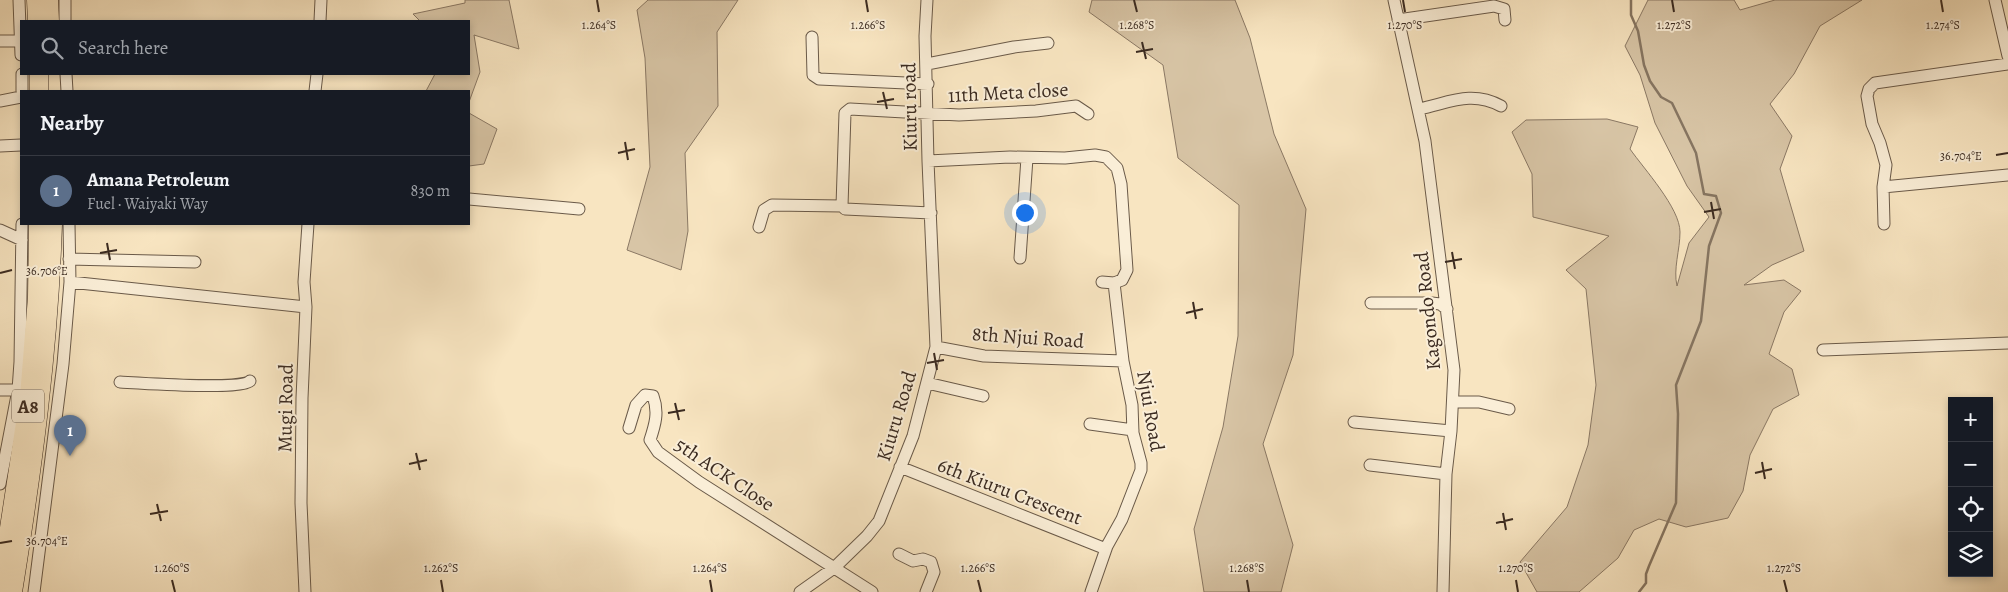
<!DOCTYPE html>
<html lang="en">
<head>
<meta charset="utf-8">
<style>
	body { margin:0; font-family:Alegreya,serif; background:#20242c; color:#f1f3f6 }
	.controls { position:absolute; right:15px; bottom:15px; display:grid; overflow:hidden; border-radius:0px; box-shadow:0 2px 8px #0003 }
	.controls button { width:45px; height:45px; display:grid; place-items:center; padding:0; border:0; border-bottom:1px solid #363941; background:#171b24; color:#f1f3f6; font:25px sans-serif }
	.you { position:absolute; left:1024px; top:212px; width:18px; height:18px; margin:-12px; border:4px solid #fff; border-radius:50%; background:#1a73e8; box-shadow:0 0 0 8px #1a73e833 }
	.badge { display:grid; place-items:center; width:32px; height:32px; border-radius:50%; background:#7c3aed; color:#fff; font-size:16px; font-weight:700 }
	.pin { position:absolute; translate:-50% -41px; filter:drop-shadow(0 1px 2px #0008) }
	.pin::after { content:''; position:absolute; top:26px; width:18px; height:15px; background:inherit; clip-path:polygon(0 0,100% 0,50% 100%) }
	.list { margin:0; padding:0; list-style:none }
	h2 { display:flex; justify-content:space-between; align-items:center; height:65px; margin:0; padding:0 20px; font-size:21px }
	h2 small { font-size:16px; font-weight:400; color:#9ea1a6 }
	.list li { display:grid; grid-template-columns:32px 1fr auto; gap:15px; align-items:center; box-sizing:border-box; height:70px; padding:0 20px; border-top:1px solid #363941 }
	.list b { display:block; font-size:19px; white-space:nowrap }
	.list p { margin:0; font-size:16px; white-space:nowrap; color:#9ea1a6 }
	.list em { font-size:16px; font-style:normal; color:#9ea1a6 }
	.icon { flex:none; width:28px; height:28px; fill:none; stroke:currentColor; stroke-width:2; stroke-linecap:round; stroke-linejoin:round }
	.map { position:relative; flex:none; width:2008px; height:592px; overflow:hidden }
	.search { position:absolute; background:#171b24; box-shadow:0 2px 8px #0003; left:20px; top:20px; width:450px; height:55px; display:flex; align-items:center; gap:12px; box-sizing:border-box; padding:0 18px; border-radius:0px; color:#9ea1a6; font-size:19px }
	.panel { position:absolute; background:#171b24; box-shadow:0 2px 8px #0003; left:20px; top:90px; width:450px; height:135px; border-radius:0px }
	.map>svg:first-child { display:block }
	.green { fill:#d8c5a6; stroke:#8a7864 }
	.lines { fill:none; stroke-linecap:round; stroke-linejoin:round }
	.stream { stroke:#867561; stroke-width:2.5 }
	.minor-casing { stroke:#6a5a49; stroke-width:13 }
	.highway-casing { stroke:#3b2b21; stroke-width:19 }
	.minor { stroke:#faeed7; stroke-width:11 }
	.highway { stroke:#f8e5c1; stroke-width:18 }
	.ticks { fill:none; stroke:#3b2b21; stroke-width:2 }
	.labels { text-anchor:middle; stroke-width:4; stroke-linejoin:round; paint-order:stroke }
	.shield { fill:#faeed7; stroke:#746658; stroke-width:1 }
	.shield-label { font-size:19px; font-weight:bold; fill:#3b2b21 }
	.street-label { font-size:20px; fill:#3b2b21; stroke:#faeed7 }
	.ticks-label { font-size:12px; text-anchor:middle; fill:#3b2b21; stroke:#faeed7; stroke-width:4; stroke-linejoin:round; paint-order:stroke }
</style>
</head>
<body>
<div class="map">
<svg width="2008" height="592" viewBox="0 0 2008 592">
	<rect width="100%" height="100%" fill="#f8e5c1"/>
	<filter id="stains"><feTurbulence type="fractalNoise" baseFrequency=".004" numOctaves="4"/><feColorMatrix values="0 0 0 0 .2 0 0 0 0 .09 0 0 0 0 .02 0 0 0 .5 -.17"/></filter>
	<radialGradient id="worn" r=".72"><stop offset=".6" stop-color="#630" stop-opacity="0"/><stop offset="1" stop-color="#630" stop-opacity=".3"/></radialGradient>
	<path class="green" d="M465,0H509L519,49L474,35L480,72L469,102V91H426L435,74H469V21H420L413,14L465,3Z
		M648,0H738L717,32L718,106L685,153L688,231L681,270L627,250L650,167L645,58L637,10Z
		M1092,0H1235L1250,38L1274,134L1306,209L1293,355L1263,444L1293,545L1281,592H1204L1194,529L1223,427L1238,336L1239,205L1178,158L1163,65L1089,12Z
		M1648,0H1734L1740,10L1775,0H1862L1820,26L1794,74L1770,104L1792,136L1780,169L1804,251L1772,265L1744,285L1784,280L1801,291L1784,312L1769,354L1792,369L1799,395L1773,409L1750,455L1743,491L1728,518L1686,527L1659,519L1634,530L1618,558L1579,592H1537L1520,562L1567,507L1588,445L1596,385L1586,289L1566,270L1609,236L1533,217L1532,174L1512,132L1526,120L1607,119L1638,127L1630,149C1644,169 1680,208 1680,232C1680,250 1673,269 1677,286L1689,243L1709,217L1687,186L1655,123L1640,75L1625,46Z
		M469,113L497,129L484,164L469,166Z"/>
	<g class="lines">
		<path class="stream" d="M1631,0V15L1638,31L1644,65L1650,81L1661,97L1672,103L1696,153L1704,194L1716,196L1721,213L1709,246L1701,321L1676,385L1678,414L1676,503L1649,566L1646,574V583L1639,592"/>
		<g class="minor-casing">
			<path id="minor" d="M19,0L21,55
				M65,0V21
				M1394,0L1425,141L1454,370L1451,431L1446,474L1443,592
				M1995,0L2008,56
				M1398,20L1494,6L1504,9L1505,20
				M320,21L321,0
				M812,37L813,75L819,79L928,84
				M0,41H20
				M927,64L1014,47L1048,43
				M66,74L67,91
				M22,91V74
				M315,91L317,74
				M0,101L21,97
				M1419,109C1449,103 1471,90 1501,106
				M0,146L21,145
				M928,161L1010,157L1065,158L1095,155L1106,157L1117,168L1121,184L1127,270L1122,280L1114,283
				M1883,187L2008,175
				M469,199L579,209
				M931,213L845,209L842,206L845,113L850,109L959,115L1036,111L1076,106L1088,114
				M1884,224L1883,187L1886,165L1880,143L1872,124L1867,96L1869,89L1875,83L2008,64
				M759,227L764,210L772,205L842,206
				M0,230L22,240
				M1020,258L1027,158
				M69,259L195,262
				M70,282L306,307
				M1102,282L1114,283L1123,361
				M1371,303H1432L1440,304L1447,309
				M936,347L984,356L1123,361L1132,405L1133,433L1141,463V470L1122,519L1107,546L1091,592
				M1823,350L2008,343
				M120,382C139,383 242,390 250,381
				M927,383L983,396
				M0,390H18
				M1453,402H1479L1509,409
				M1354,422L1451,431
				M1090,424L1133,430
				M629,428L636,405L645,395L653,396C659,412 655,425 650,440L658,452L699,482L872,592
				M1370,465L1446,474
				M900,467L1106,549
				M0,484L18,390L20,362L22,224
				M899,554L913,561L923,559L931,562L934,572L926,592
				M34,592L63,364L70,282L69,224
				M305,592L301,503L302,398L306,307L304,282L308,224
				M800,592L834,568L867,536L879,521L913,436L936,347L928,161L925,36L927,0"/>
		</g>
		<g class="highway-casing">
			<path id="highway" d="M36,0L37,21
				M49,0L50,21
				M39,74V91
				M0,587L29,397L37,297L38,224
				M13,592C33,468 49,349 53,224"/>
		</g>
		<use href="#minor" class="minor"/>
		<use href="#highway" class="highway"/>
	</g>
	<path class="ticks" d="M597,0L599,12M866,0L868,12M1134,0L1137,12M1403,0L1405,12M1672,0L1674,12M1941,0L1943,12M1142,42L1146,59M1136,52L1153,49M883,92L887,109M877,102L894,99M625,142L628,160M618,153L635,149M1996,155L2008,153M1711,202L1714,219M1704,212L1721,209M107,243L110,260M1452,252L1455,269M100,253L117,250M1445,262L1462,259M0,273L12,270M1193,302L1196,319M1186,313L1203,309M934,353L937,370M927,363L944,360M675,403L679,420M668,413L685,410M416,453L420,470M1762,462L1765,479M409,464L427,460M1755,473L1772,469M157,504L161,521M1503,513L1506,530M150,514L168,511M1496,523L1513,519M0,543L12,541M172,580L175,592M441,580L443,592M710,580L712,592M978,580L981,592M1247,580L1249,592M1516,580L1518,592M1784,580L1787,592"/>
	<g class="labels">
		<rect class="shield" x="12" y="389.5" width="32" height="33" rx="4"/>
		<g class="shield-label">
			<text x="28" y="413">A8</text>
		</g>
		<g class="street-label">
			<text transform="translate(1008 92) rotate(-3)" y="7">11th Meta close</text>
			<text transform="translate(909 107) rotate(-91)" y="7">Kiuru road</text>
			<text transform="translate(1427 311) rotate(-96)" y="7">Kagondo Road</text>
			<text transform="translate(1028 337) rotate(4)" y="7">8th Njui Road</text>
			<text transform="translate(285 408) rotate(-89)" y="7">Mugi Road</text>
			<text transform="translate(1151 411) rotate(80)" y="7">Njui Road</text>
			<text transform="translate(896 416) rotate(-73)" y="7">Kiuru Road</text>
			<text transform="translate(725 474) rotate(34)" y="7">5th ACK Close</text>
			<text transform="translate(1010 491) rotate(21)" y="7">6th Kiuru Crescent</text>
		</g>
	</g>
	<g class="ticks-label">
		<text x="599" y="29">1.264°S</text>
		<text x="868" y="29">1.266°S</text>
		<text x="1137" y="29">1.268°S</text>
		<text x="1405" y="29">1.270°S</text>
		<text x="1674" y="29">1.272°S</text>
		<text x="1943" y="29">1.274°S</text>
		<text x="1961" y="160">36.704°E</text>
		<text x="47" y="275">36.706°E</text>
		<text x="47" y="545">36.704°E</text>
		<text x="172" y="572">1.260°S</text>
		<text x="441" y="572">1.262°S</text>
		<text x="710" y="572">1.264°S</text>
		<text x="978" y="572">1.266°S</text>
		<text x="1247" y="572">1.268°S</text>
		<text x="1516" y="572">1.270°S</text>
		<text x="1784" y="572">1.272°S</text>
	</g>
	<rect width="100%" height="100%" filter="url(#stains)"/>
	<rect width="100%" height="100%" fill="url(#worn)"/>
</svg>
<div class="controls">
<button>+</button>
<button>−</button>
<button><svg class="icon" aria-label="locate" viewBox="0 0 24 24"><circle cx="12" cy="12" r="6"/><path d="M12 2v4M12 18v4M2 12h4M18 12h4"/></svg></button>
<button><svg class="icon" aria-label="layers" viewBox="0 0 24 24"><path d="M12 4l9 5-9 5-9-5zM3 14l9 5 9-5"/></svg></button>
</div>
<div class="you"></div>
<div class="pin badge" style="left:70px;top:456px;background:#5c6f8a">1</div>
<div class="search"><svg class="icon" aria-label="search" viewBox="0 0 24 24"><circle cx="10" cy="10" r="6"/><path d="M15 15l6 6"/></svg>Search here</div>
<section class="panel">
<h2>Nearby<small></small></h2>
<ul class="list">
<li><span class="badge" style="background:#5c6f8a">1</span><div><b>Amana Petroleum</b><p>Fuel · Waiyaki Way</p></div><em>830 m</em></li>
</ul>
</section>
</div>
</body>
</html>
